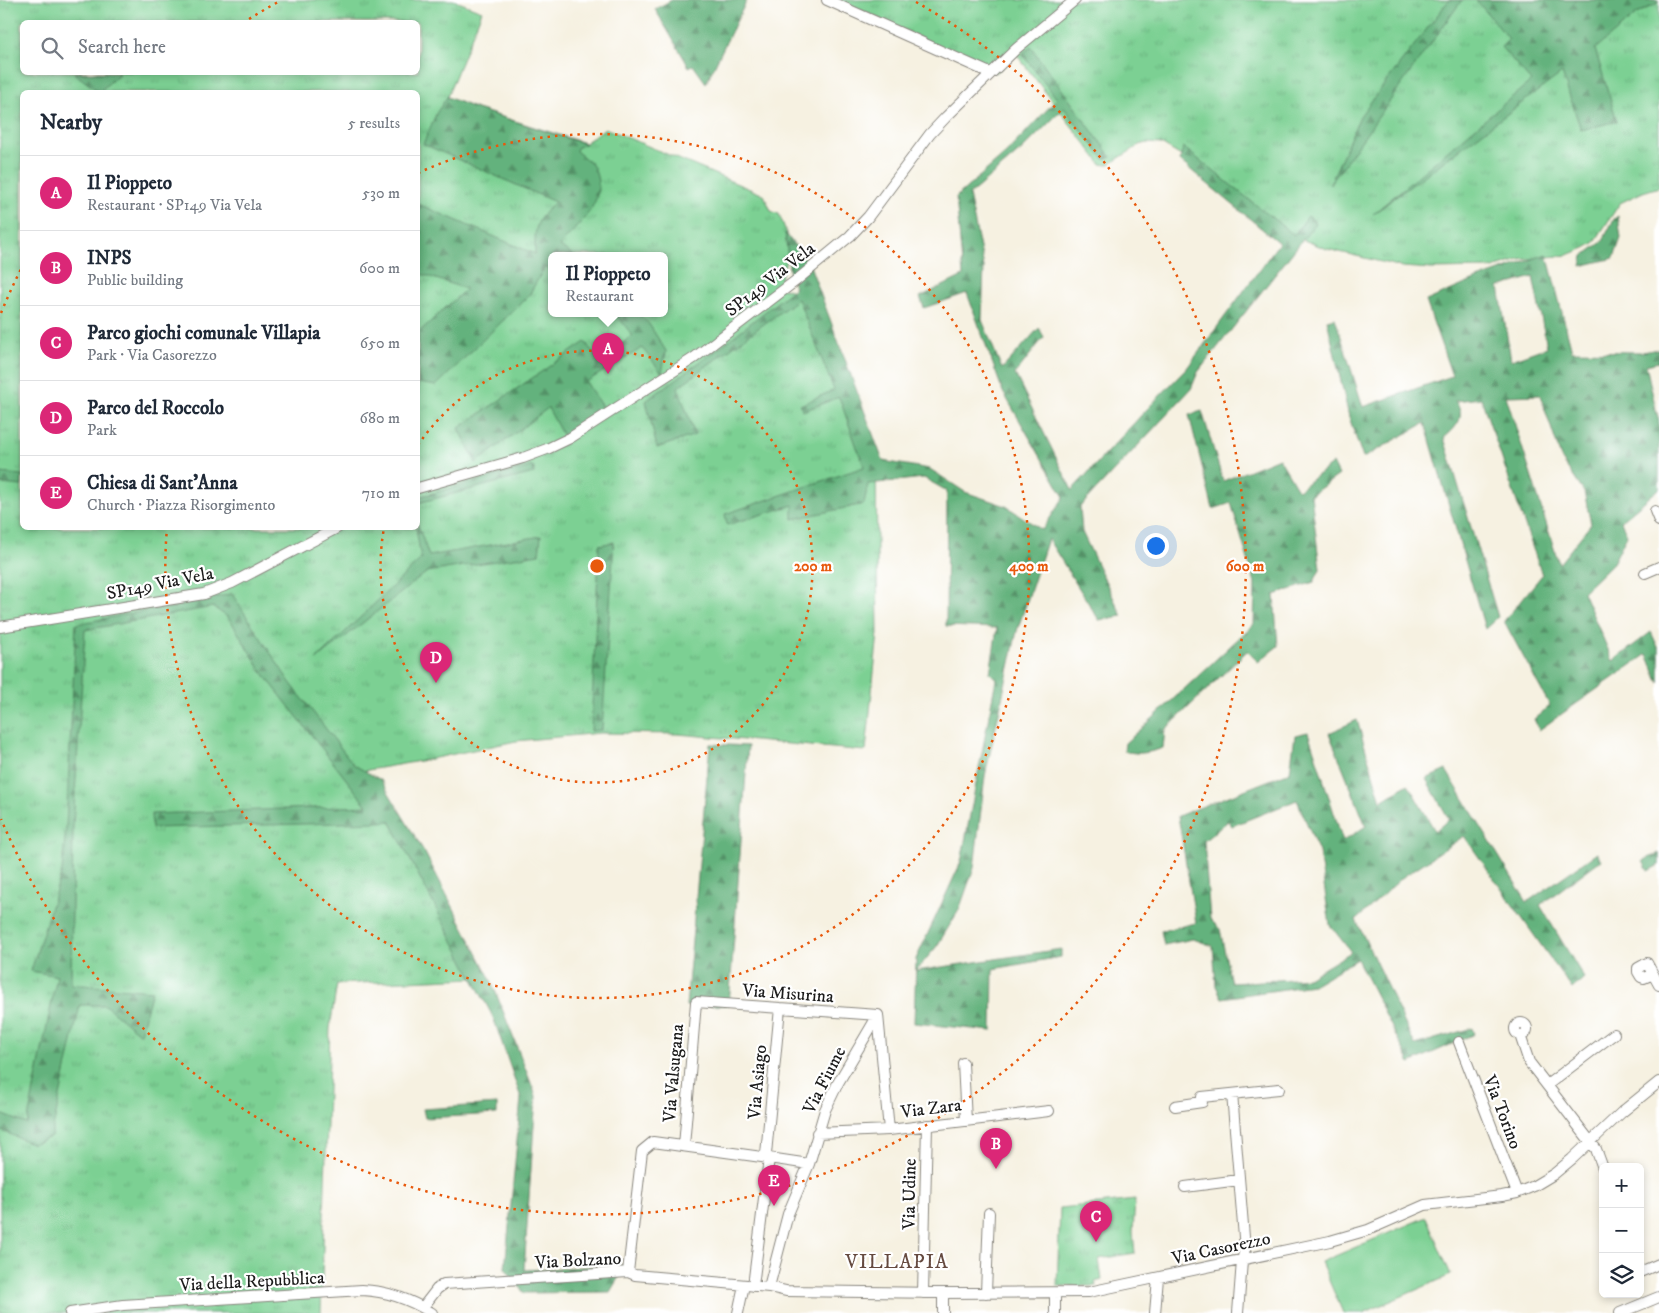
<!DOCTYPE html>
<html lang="en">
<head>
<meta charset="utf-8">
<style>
	body { margin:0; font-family:"IM FELL DW Pica",serif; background:#f6f6f7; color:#1f2937 }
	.controls { position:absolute; right:15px; bottom:15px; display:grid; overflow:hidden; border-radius:8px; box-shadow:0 2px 8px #0003 }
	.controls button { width:45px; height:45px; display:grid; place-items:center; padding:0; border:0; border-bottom:1px solid #e0e1e3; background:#fff; color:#1f2937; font:25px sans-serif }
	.you { position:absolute; left:1155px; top:545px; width:18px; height:18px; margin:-12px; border:4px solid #fff; border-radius:50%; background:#1a73e8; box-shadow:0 0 0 8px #1a73e833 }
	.badge { display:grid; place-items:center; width:32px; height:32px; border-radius:50%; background:#db2777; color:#fff; font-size:16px; font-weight:700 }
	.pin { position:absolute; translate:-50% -41px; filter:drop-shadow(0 1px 2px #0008) }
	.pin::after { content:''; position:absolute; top:26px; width:18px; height:15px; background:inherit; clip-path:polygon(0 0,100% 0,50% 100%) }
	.popup { position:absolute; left:548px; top:252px; width:120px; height:65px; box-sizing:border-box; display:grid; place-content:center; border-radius:8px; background:#fff; filter:drop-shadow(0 1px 4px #0005); font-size:16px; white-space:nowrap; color:#747a83 }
	.popup b { font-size:19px; color:#1f2937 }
	.popup::after { content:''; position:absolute; left:50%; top:100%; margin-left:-10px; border:10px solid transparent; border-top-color:#fff }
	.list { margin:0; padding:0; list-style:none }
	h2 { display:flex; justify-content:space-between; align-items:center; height:65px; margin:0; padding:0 20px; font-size:21px }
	h2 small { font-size:16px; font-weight:400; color:#747a83 }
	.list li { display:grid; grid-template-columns:32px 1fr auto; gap:15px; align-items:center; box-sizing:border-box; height:75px; padding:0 20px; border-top:1px solid #e0e1e3 }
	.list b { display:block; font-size:19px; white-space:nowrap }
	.list p { margin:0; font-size:16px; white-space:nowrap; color:#747a83 }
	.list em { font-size:16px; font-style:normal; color:#747a83 }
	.icon { flex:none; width:28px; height:28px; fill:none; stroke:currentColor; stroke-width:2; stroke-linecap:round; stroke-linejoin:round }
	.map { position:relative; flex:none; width:1659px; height:1313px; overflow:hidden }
	.search { position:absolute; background:#fff; box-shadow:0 2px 8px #0003; left:20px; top:20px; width:400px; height:55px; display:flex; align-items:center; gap:12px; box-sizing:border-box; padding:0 18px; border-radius:8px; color:#747a83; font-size:19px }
	.panel { position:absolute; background:#fff; box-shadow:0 2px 8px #0003; left:20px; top:90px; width:400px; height:440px; border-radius:8px }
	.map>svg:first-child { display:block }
	.grass { fill:url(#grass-tufts); stroke:#4c7658; fill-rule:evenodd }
	.forest { fill:url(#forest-firs); stroke:#40674c; fill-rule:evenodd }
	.pitch { fill:#7bd093; stroke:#4c7658 }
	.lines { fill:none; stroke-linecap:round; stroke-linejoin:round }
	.minor-casing { stroke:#89867e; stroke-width:12 }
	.minor { stroke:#fff; stroke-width:10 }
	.ring { fill:none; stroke:#e8590c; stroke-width:2.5; stroke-dasharray:2.5 5 }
	.labels { text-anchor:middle; stroke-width:4.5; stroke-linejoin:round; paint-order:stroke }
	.street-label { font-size:18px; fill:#1c1c1c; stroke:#fff }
	.quarter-label { font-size:20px; letter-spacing:1px; fill:#654a40; stroke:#fff }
	.centre { fill:#e8590c; stroke:#fff; stroke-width:2.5 }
	.ring-label { font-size:15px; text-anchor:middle; font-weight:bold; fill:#e8590c; stroke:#fff; stroke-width:4.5; stroke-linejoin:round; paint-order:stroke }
</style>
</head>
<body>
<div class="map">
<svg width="1659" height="1313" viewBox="0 0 1659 1313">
	<defs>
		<pattern id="grass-tufts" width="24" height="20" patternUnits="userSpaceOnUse" patternTransform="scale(1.25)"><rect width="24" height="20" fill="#7bd093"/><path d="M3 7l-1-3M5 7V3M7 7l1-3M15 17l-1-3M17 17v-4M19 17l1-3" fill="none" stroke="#6ab27e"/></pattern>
		<pattern id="forest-firs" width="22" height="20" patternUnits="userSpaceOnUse" patternTransform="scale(1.25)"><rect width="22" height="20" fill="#64b27d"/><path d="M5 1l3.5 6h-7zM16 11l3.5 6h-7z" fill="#529066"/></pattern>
	</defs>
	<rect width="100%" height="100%" fill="#fff"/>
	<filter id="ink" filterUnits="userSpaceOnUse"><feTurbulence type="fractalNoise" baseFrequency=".02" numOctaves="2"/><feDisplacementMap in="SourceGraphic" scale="10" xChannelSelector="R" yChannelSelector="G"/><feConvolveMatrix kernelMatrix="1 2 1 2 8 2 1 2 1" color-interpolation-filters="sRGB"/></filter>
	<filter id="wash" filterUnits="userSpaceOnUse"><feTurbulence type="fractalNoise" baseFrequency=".0096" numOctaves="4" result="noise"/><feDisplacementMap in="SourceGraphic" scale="20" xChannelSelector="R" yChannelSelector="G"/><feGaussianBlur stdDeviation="1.12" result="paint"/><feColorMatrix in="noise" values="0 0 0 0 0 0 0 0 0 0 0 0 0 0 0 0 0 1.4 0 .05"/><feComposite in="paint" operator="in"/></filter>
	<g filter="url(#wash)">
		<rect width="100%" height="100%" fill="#f6f1e1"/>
		<path class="grass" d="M0,0H453L482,11L447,97L477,109L585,143L605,128L764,195L771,211L779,214L791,244L778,287L803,293L876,466L878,633L866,751L678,734L600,733L516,741L426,760L357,772L366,782L396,831L475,978L337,984L330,1028L321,1313H0ZM22,22H418V72H22ZM22,92H418V528H22ZM552,255H664V313H552Z
			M839,0H1659V187L1643,192L1620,203L1594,243L1585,248L1568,255L1519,260L1493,268L1431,269L1402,267L1327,249L1288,234L1191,162L1161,144L1147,143L1140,145L1108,165L1100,164L1098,160L1016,54L996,73Z
			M1135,1200L1133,1232L1135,1253L1099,1259L1102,1280L1095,1282L1096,1286H1057L1060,1208Z"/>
		<path class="forest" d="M672,0H747L706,83L693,65L689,67L655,9Z
			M1449,0H1462L1329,186L1360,116Z
			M1476,0H1659V2L1637,14L1595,49L1617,121L1581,130L1562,73L1373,214L1531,81L1501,47L1509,39Z
			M1031,47L1111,157L1104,159L1064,108L1024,148L969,195L984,267L982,320L1002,369L1039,328L1044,337L1015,374L1072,490L1147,409L1187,368L1279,243L1180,161L1183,147L1294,235L1308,216L1316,223L1198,372L1191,389L1080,507L1082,532L1122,616L1099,620L1048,539L1017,631L985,776L974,868L959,910L937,946L916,971L1061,949V957L993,969L992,1031L914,1023L916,959L961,862L996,679L990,673L997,628L946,626L947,491L924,478L868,484L864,504L793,519V505L727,525L725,514L864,467L839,397L803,411L800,405L834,390L798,299L678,387L695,435L657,448L646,401L715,351L795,288L790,277L785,233L809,263L883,461L930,469L965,492L1006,506L1042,530L1064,497L1003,392L967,293L924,308L920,297L963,276L956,197L1006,153L1057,99L1022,54Z
			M118,73L119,74L99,92L74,73Z
			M447,97L477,109L585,144L577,148L576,151C581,155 586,159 591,163C595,168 597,176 598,181C601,209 575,226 560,246L573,255H552V271L545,267L529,295L436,386L418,383V333L466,289L418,273V204L535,254C535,226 534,222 555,202L423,144L437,112Z
			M1618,216L1621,238L1614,258L1581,266L1583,256L1602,242L1614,219Z
			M1547,254L1572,351L1642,352L1659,349V362L1646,365L1659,423V489L1621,521L1627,535L1613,563L1583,592L1613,661L1651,632L1659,649V683L1647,654L1539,730L1534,719L1550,706L1504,621L1542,575L1481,398L1455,401C1467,416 1457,427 1444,438L1498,617L1485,629L1425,423L1363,458L1349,417L1327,320L1335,318L1363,407L1452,376L1426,301L1477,279ZM1533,277L1547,347L1511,360L1499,287ZM1540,395L1562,460L1584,492L1591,524L1559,564L1506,396Z
			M615,313H638L649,324L666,351L662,373L642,348L586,382L606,413L564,438L548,408L476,463L459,428L585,342L598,359L633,336Z
			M1202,411L1223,481L1279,458L1298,490L1333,463L1339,475L1311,495L1320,569L1314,582L1274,595L1278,646L1258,662L1247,651L1165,730L1163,748C1148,753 1140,755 1124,751L1125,743L1139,731L1254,624L1255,583L1231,503L1213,509L1189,415Z
			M533,466L534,473L418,503V497Z
			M0,473L22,475V486L0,484Z
			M418,525L429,556L541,536L539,554L427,572L316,660L421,559L416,528Z
			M614,542L602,730L591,731L599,545Z
			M232,594L289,681L354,765L381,780L425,853L491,980L536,1096L524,1270L626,1265L610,1292L524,1293L505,1268L521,1098L493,1017L390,821L379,822L152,828L151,814L367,806L262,672L229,618L213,607L85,630L73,828L71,984L152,991L140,1034L105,1005H80L51,1137L33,1144L0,1130V1115H4L27,1124L57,976L31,971L62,871L66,827L76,624Z
			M1357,720L1381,801L1408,784L1435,831L1449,819L1426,779L1446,770L1527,902L1597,853L1601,860L1540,905L1584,978L1572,989L1464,836L1403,877L1356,920L1415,1045L1472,1028L1474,1034L1410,1063L1357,959L1313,985L1222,998L1216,986L1213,946L1193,939L1164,945L1161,931L1196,923L1178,816L1290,772L1295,735L1308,732L1343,841L1366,826L1329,733ZM1297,800L1319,852L1330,925L1351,952L1308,978L1231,983L1220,929L1210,919L1204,841L1228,821L1232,826Z
			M710,744L748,746L729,1005L686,1006Z
			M1659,853V865L1648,871L1643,861Z
			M497,1104V1114L425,1118L423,1109Z"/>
		<path class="pitch" d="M1426,1217L1451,1275L1363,1313H1343L1321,1262Z"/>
	</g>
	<g filter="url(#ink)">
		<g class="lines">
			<g class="minor-casing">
				<path id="minor" d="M827,0L990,73
					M418,488L523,458L547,449L570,438L694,358L798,279L850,236L868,217L930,134L946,117L1016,49L1075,0
					M1655,511L1659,521
					M1645,573L1659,567
					M0,627L204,594L232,583L337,528
					M1653,974L1644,978L1641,977L1638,972V968L1647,963L1659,985
					M878,1015L889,1130
					M1515 1029a6 6 0 1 1 12 0a6 6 0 1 1-12 0Z
					M1520,1035L1529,1062L1596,1149L1603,1168
					M1459,1042L1517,1193
					M963,1063L966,1121
					M1547,1085L1614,1034
					M1232,1094L1245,1249L1242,1261L1238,1313
					M1175,1106L1202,1102V1097L1279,1089
					M817,1133L889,1130L1049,1111
					M684,1146L696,1002L878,1015
					M769,1158L766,1154L780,1008
					M809,1164L825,1110L838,1083L878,1015
					M1185,1187L1239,1180
					M628,1272L642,1151L653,1142L769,1158
					M1640,1272L1659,1264
					M753,1286L769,1158L809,1164L788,1214L769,1287
					M923,1293L927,1125
					M943,1293V1313
					M986,1293L989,1213
					M1055,1293V1313
					M423,1307L437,1289L444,1284L628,1272L635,1275L769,1287L786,1291L943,1293L1089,1292L1330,1241L1368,1230L1425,1205L1502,1196L1517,1193L1534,1186L1554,1174L1572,1159L1622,1112L1659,1082
					M70,1313L123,1305L362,1290C386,1291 411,1300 432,1313
					M738,1313L744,1285
					M1155,1313L1158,1278
					M1620,1313L1659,1297"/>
			</g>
			<use href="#minor" class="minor"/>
		</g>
	</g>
	<g class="ring">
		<path d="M418 445A216 216 0 1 1 384 528"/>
		<path d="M418 173A432 432 0 1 1 167 528"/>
		<path d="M1 313A648 648 0 0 1 22 267M249 19A648 648 0 0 1 278 2M916 2A648 648 0 1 1 1 819"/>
	</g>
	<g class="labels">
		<g class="street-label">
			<text transform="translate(770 279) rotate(-38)" y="6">SP149 Via Vela</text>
			<text transform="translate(160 583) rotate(-11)" y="6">SP149 Via Vela</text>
			<text transform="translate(788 993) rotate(4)" y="6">Via Misurina</text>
			<text transform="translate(673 1073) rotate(-85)" y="6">Via Valsugana</text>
			<text transform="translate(824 1080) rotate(-63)" y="6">Via Fiume</text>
			<text transform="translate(757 1082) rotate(-85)" y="6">Via Asiago</text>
			<text transform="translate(931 1108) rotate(-7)" y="6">Via Zara</text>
			<text transform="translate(1503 1112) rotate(69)" y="6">Via Torino</text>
			<text transform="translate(909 1194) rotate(-89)" y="6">Via Udine</text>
			<text transform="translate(1221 1248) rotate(-12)" y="6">Via Casorezzo</text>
			<text transform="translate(578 1260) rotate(-3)" y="6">Via Bolzano</text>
			<text transform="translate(252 1281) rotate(-3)" y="6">Via della Repubblica</text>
		</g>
		<g class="quarter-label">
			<text x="897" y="1268">VILLAPIA</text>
		</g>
	</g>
	<circle cx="597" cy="566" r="8" class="centre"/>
	<g class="ring-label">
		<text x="813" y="571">200 m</text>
		<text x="1029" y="571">400 m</text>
		<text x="1245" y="571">600 m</text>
	</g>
</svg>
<div class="controls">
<button>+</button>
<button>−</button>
<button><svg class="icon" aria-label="layers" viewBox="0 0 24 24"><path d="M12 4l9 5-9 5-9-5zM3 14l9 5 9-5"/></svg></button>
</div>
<div class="you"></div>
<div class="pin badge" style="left:608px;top:374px">A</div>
<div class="popup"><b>Il Pioppeto</b>Restaurant</div>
<div class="pin badge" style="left:996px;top:1169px">B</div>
<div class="pin badge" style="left:1096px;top:1242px">C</div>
<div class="pin badge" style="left:436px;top:683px">D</div>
<div class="pin badge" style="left:774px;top:1206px">E</div>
<div class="search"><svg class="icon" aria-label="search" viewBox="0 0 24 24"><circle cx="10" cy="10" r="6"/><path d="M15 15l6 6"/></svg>Search here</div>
<section class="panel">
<h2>Nearby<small>5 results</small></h2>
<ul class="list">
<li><span class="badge">A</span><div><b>Il Pioppeto</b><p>Restaurant · SP149 Via Vela</p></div><em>530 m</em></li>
<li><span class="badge">B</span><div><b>INPS</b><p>Public building</p></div><em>600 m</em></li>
<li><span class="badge">C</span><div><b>Parco giochi comunale Villapia</b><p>Park · Via Casorezzo</p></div><em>650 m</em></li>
<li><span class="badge">D</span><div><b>Parco del Roccolo</b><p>Park</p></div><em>680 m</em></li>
<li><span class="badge">E</span><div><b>Chiesa di Sant'Anna</b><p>Church · Piazza Risorgimento</p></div><em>710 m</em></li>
</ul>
</section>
</div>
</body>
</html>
